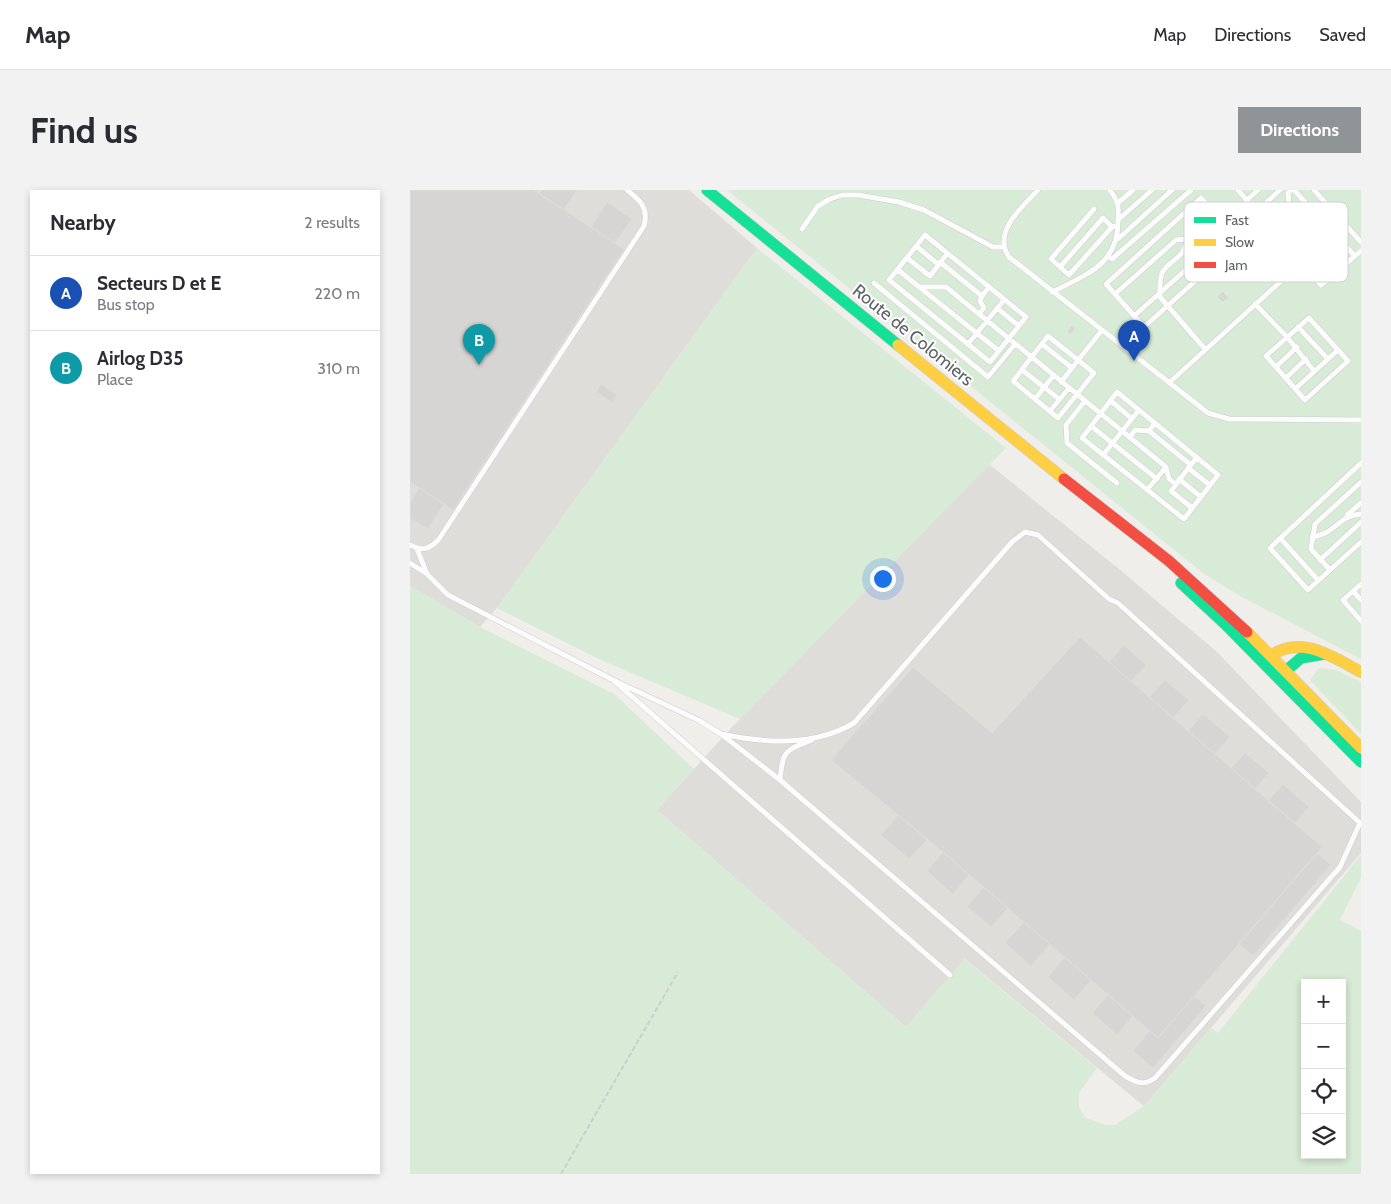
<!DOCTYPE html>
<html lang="en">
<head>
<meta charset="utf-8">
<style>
	body { margin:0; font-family:Cabin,sans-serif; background:#f2f2f3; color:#2b2b33 }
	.controls { position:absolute; right:15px; bottom:15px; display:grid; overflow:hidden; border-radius:0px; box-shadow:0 2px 8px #0003 }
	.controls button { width:45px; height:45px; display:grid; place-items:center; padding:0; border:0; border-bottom:1px solid #e1e1e2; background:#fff; color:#2b2b33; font:25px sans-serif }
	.you { position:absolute; left:472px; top:388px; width:18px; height:18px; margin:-12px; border:4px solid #fff; border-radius:50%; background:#1a73e8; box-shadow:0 0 0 8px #1a73e833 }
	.badge { display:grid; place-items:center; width:32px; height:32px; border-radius:50%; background:#919496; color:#fff; font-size:16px; font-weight:700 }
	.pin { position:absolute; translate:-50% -41px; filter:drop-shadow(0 1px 2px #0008) }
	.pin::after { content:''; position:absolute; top:26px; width:18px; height:15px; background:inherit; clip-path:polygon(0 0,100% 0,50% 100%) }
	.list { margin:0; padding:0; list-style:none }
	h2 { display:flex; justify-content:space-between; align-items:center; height:65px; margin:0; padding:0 20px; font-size:21px }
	h2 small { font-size:16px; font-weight:400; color:#7c7c81 }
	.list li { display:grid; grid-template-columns:32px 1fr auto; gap:15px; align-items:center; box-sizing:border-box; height:75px; padding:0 20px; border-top:1px solid #e1e1e2 }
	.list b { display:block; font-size:19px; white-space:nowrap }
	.list p { margin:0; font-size:16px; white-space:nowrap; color:#7c7c81 }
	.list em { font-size:16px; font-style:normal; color:#7c7c81 }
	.icon { flex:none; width:28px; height:28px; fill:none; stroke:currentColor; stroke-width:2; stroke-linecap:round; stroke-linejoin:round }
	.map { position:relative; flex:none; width:951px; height:984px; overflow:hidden; border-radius:0px }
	header { display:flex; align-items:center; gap:30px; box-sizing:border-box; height:70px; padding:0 25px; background:#fff; border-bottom:1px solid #e1e1e2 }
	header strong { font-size:24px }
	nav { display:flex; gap:28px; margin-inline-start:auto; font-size:18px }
	.intro { display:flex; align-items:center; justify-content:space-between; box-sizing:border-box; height:120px; padding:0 30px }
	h1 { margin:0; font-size:35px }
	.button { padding:12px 22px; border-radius:0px; background:#919496; color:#fff; font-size:18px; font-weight:700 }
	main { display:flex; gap:30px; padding:0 30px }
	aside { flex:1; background:#fff; border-radius:0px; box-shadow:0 2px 8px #0003 }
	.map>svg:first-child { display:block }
	.industrial { fill:#dfddda }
	.green { fill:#d8ebd6; fill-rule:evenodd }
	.building { fill:#d6d5d3; stroke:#deddd9 }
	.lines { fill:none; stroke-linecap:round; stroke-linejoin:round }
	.lane-casing { stroke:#cbcccc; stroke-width:6 }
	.fast-casing { stroke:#cacacb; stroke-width:12 }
	.slow-casing { stroke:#cacacb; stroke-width:12 }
	.jam-casing { stroke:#cacacb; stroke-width:12 }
	.path { stroke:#cacfcc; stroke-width:2; stroke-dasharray:5 2.5; stroke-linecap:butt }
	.lane { stroke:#fdfcfc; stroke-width:5 }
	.fast { stroke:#16e098; stroke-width:11 }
	.slow { stroke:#ffcf43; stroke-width:11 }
	.jam { stroke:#f24e42; stroke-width:11 }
	.labels { text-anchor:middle; stroke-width:4; stroke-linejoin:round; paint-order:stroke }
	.street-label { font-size:18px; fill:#5f6368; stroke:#fff }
	.key { fill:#fff; stroke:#cfd0d2; stroke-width:1 }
	.key-label { font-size:14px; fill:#5f6368 }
</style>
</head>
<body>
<header>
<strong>Map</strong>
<nav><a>Map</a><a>Directions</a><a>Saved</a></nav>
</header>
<div class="intro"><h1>Find us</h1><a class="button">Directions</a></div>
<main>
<aside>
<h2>Nearby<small>2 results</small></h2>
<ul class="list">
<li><span class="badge" style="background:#1a4fb4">A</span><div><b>Secteurs D et E</b><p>Bus stop</p></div><em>220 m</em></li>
<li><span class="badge" style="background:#0f9aa8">B</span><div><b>Airlog D35</b><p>Place</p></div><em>310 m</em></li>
</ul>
</aside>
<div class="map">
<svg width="951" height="984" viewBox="0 0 951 984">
	<rect width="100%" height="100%" fill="#efeeea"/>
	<path class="industrial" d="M0,0H279L347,58L87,418L70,437L0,396Z
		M579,274L709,379L807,462L951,612V663L734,916L555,769L496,837L247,620L321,538Z"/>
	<path class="green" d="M317,0H951V469L832,407L793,383Z
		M347,58L596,258L330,529L191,470L87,418Z
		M0,396L70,437L204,504L284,579L247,620L496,837L554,769L687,878L669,903V918L676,928L696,935H705L734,916L801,838L808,843L951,665V688L930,730L951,741V984H0ZM895,793H932V965H895Z
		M909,478L926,480L951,492V544L900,490Z"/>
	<path class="building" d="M0,0H124L214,59L43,320L0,292Z
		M132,0H167L154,20L129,4Z
		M197,12L222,29L205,53L181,37Z
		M813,102L818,108L815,110L810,104Z
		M810,104L815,110L813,112L808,107Z
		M662,136L665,138L660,144L658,141Z
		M191,194L207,205L202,212L186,202Z
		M9,298L34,314L18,339L0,328V312Z
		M670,447L912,657L748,848L533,662L421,570L503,477L582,543Z
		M714,455L736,475L721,492L699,472Z
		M755,490L779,510L763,528L739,507Z
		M793,524L820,547L805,564L778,541Z
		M835,563L859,583L845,599L821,578Z
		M873,594L899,617L885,633L858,611Z
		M488,625L517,650L499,669L471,645Z
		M533,662L559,685L543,704L517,681Z
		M907,663L921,675L843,766L829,754Z
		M574,697L598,718L581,737L557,716Z
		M614,732L640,754L621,776L595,753Z
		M655,767L681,790L664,810L638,787Z
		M698,805L723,826L707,845L682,823Z
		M784,806L796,816L743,878L723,861L740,841L748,848Z"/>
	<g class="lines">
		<g class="lane-casing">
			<path id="lane" d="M628,0C612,17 582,42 599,67L798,223L819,229L951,230
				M828,0L911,95L951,61
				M884,0L945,66
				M904,0L951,52
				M791,8L831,50L734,137L696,94Z
				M836,11L848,0
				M709,12L723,0
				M857,12L923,86
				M780,18L819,61
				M684,19L641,69L659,85L702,37
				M846,22L870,0
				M708,30L742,0
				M392,39L408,16L420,9L432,5H448L489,12L514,20L583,57H594
				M515,45L616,127L580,172L479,90Z
				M708,49L762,0
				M902,51L913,53L934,76
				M506,56L529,75
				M699,67L702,69L781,0
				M497,68L520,86L537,64
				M530,72L572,106L579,97
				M650,77L693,28L702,37L705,36
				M488,80L589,161
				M464,93L578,187L605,154
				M509,97H536L756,277L759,289L766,294
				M642,102C675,85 708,75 708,32C709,17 709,13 700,0
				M705,104L766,50L778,49
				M845,114L877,147L904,181
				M587,118L609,136
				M569,124L574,118L570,111L572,106
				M724,126L798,60
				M899,128L938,171L895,210L856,166Z
				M888,137L918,169
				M638,146L684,183L648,228L603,191Z
				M558,154L594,110
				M632,154L662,178
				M795,159L750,107C750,100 749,91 752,83C759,69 772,72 778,49L789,50L808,71
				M866,177L887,157
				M612,180L649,209
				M876,188L896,169
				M651,192L692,140
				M760,192L902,63L901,39L879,15L878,3L881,0
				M885,199L928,160
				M707,202L808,285L774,329L672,248Z
				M625,209L644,185
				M675,211L656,235L657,253L707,293
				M701,211L722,229
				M640,221L659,198
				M745,233L739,241L781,275
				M681,236L747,289
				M720,247L725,240L739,241
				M693,265L729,220
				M778,278L800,295
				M769,289L791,307
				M951,292L905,334L901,359L920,380L951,352
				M737,300L756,277
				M782,318L761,301L787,267
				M937,325L951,313
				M902,347C926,344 927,326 951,324
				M870,348L908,390
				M0,355C12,362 20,359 29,349L234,36C239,18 230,10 217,0
				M7,359L17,384
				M910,370L951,332
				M0,373L17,384L38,405L203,490L540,785
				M920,380L898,400L860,358L951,273
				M951,394L933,410L951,431
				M943,401L951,410
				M203,490L288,530L311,544L370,590L715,886C727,893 734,896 745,888L930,677L950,633L708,413L699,409L628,345L615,342L602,352L444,533C403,557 355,553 311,544
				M370,590C373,560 374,561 402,550"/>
		</g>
		<g class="fast-casing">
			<path id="fast" d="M297,0L488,155
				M771,393L815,434L951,572
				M867,479L877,480L891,468L914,464"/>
		</g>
		<g class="slow-casing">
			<path id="slow" d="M488,155L654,289
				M837,442L951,558
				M862,465C892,445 923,467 951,482"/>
		</g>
		<g class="jam-casing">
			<path id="jam" d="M654,289L759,371L837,442"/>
		</g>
		<path class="path" d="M151,984L268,782"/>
		<use href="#lane" class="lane"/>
		<use href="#fast" class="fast"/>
		<use href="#slow" class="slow"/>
		<use href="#jam" class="jam"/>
	</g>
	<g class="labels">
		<g class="street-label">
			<text transform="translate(503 145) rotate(39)" y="6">Route de Colomiers</text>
		</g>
	</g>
	<rect x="774" y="12" width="164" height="80" rx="8" class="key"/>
	<rect x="784" y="27" width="22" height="6" fill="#16e098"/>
	<rect x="784" y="49" width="22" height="7" fill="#ffcf43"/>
	<rect x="784" y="72" width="22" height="6" fill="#f24e42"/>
	<g class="key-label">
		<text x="815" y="35">Fast</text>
		<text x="815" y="57">Slow</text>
		<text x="815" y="80">Jam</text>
	</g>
</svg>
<div class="controls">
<button>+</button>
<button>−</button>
<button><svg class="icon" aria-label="locate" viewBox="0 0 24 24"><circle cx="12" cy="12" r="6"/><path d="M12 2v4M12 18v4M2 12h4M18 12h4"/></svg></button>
<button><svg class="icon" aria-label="layers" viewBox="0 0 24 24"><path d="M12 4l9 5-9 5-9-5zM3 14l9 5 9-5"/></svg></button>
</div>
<div class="you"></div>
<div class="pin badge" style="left:724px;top:171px;background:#1a4fb4">A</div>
<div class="pin badge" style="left:69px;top:175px;background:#0f9aa8">B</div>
</div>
</main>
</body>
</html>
